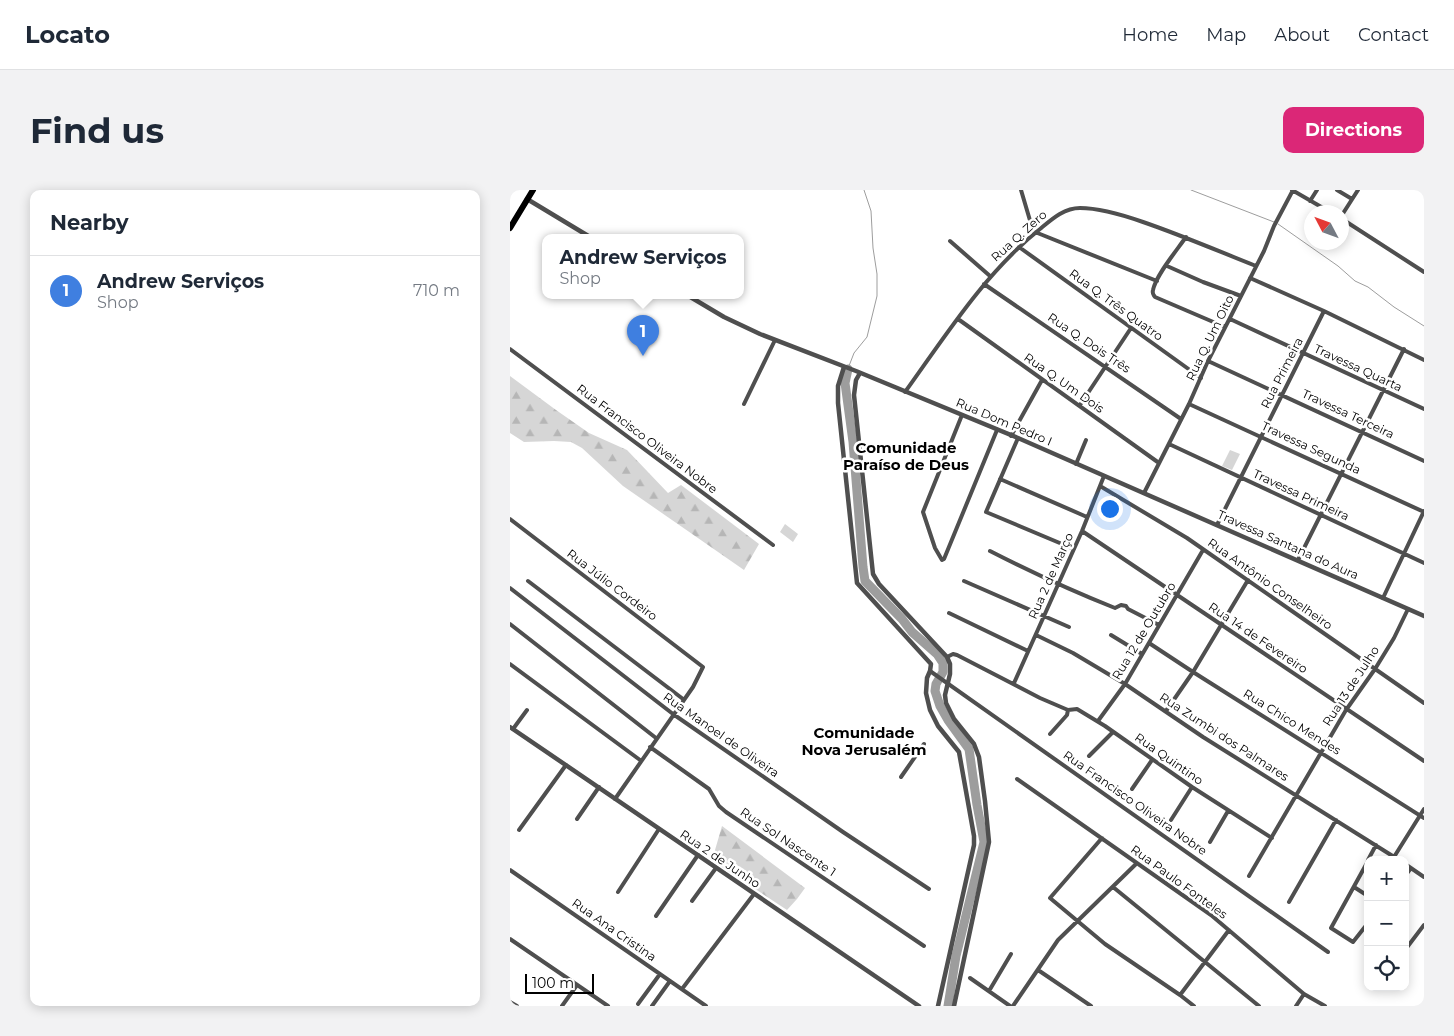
<!DOCTYPE html>
<html lang="en">
<head>
<meta charset="utf-8">
<style>
	body { margin:0; font-family:Montserrat,sans-serif; background:#f2f2f3; color:#1f2937 }
	.controls { position:absolute; right:15px; bottom:15px; display:grid; overflow:hidden; border-radius:10px; box-shadow:0 2px 12px #0003 }
	.controls button { width:45px; height:45px; display:grid; place-items:center; padding:0; border:0; border-bottom:1px solid #e0e1e3; background:#fff; color:#1f2937; font:25px sans-serif }
	.compass { position:absolute; left:794px; top:15px; width:45px; height:45px; border-radius:50%; background:#fff; box-shadow:0 2px 12px #0003; rotate:311deg }
	.scale { position:absolute; left:15px; bottom:12px; width:69px; box-sizing:border-box; padding-left:5px; border:2px solid #000; border-top:0; font-size:14px; line-height:18px; white-space:nowrap; color:#000; -webkit-text-stroke:4px #fff; paint-order:stroke }
	.you { position:absolute; left:599px; top:318px; width:18px; height:18px; margin:-12px; border:4px solid #fff; border-radius:50%; background:#1a73e8; box-shadow:0 0 0 8px #1a73e833 }
	.badge { display:grid; place-items:center; width:32px; height:32px; border-radius:50%; background:#db2777; color:#fff; font-size:16px; font-weight:700 }
	.pin { position:absolute; translate:-50% -41px; filter:drop-shadow(0 1px 2px #0008) }
	.pin::after { content:''; position:absolute; top:26px; width:18px; height:15px; background:inherit; clip-path:polygon(0 0,100% 0,50% 100%) }
	.popup { position:absolute; left:32px; top:44px; width:202px; height:65px; box-sizing:border-box; display:grid; place-content:center; border-radius:10px; background:#fff; filter:drop-shadow(0 1px 4px #0005); font-size:16px; white-space:nowrap; color:#747a83 }
	.popup b { font-size:19px; color:#1f2937 }
	.popup::after { content:''; position:absolute; left:50%; top:100%; margin-left:-10px; border:10px solid transparent; border-top-color:#fff }
	.list { margin:0; padding:0; list-style:none }
	h2 { display:flex; justify-content:space-between; align-items:center; height:65px; margin:0; padding:0 20px; font-size:21px }
	h2 small { font-size:16px; font-weight:400; color:#747a83 }
	.list li { display:grid; grid-template-columns:32px 1fr auto; gap:15px; align-items:center; box-sizing:border-box; height:70px; padding:0 20px; border-top:1px solid #e0e1e3 }
	.list b { display:block; font-size:19px; white-space:nowrap }
	.list p { margin:0; font-size:16px; white-space:nowrap; color:#747a83 }
	.list em { font-size:16px; font-style:normal; color:#747a83 }
	.icon { flex:none; width:28px; height:28px; fill:none; stroke:currentColor; stroke-width:2; stroke-linecap:round; stroke-linejoin:round }
	.map { position:relative; flex:none; width:914px; height:816px; overflow:hidden; border-radius:10px }
	header { display:flex; align-items:center; gap:30px; box-sizing:border-box; height:70px; padding:0 25px; background:#fff; border-bottom:1px solid #e0e1e3 }
	header strong { font-size:24px }
	nav { display:flex; gap:28px; margin-inline-start:auto; font-size:18px }
	.intro { display:flex; align-items:center; justify-content:space-between; box-sizing:border-box; height:120px; padding:0 30px }
	h1 { margin:0; font-size:35px }
	.button { padding:12px 22px; border-radius:10px; background:#db2777; color:#fff; font-size:18px; font-weight:700 }
	main { display:flex; gap:30px; padding:0 30px }
	aside { flex:1; background:#fff; border-radius:10px; box-shadow:0 2px 12px #0003 }
	.map>svg:first-child { display:block }
	.forest { fill:url(#forest-firs) }
	.garden { fill:#d6d6d6 }
	.lines { fill:none; stroke-linecap:round; stroke-linejoin:round }
	.stream { stroke:#9d9d9d; stroke-width:1 }
	.river { stroke:#9d9d9d; stroke-width:9 }
	.minor { stroke:#4f4f4f; stroke-width:4 }
	.tertiary { stroke:#4f4f4f; stroke-width:4.5 }
	.trunk { stroke:#000; stroke-width:6 }
	.labels { text-anchor:middle; stroke-width:5; stroke-linejoin:round; paint-order:stroke }
	.street-label { font-size:12px; fill:#000; stroke:#fff }
	.quarter-label { font-size:15px; font-weight:bold; fill:#000; stroke:#fff }
</style>
</head>
<body>
<header>
<strong>Locato</strong>
<nav><a>Home</a><a>Map</a><a>About</a><a>Contact</a></nav>
</header>
<div class="intro"><h1>Find us</h1><a class="button">Directions</a></div>
<main>
<aside>
<h2>Nearby<small></small></h2>
<ul class="list">
<li><span class="badge" style="background:#3f7fe0">1</span><div><b>Andrew Serviços</b><p>Shop</p></div><em>710 m</em></li>
</ul>
</aside>
<div class="map">
<svg width="914" height="816" viewBox="0 0 914 816">
	<defs>
		<pattern id="forest-firs" width="22" height="20" patternUnits="userSpaceOnUse" patternTransform="scale(1.25)"><rect width="22" height="20" fill="#d6d6d6"/><path d="M5 1l3.5 6h-7zM16 11l3.5 6h-7z" fill="#b6b6b6"/></pattern>
	</defs>
	<rect width="100%" height="100%" fill="#fff"/>
	<path class="forest" d="M0,186L46,220L79,243L117,260L158,303L171,295L249,354L234,380L113,296L72,258L61,252L44,251L14,252L0,243Z
		M212,636L295,698L287,709L277,720L206,673L205,660Z"/>
	<path class="garden" d="M720,260L730,264L722,280L712,276Z
		M275,334L288,344L283,352L270,342Z"/>
	<g class="lines">
		<path class="stream" d="M681,0L764,32
			M768,34L828,76L845,91L858,97L884,117L914,136
			M339,176L344,163L357,147L367,106V84L363,58L361,21L354,0"/>
		<path class="river" d="M338,179L335,193L343,252L353,377L355,391L392,429L402,442L427,464L433,473V482L426,494L425,501L430,516L438,530L459,559L467,615L474,652L446,766L438,816"/>
		<path class="minor" d="M511,0L524,44
			M782,0L820,22
			M827,0L842,9
			M800,11L807,0
			M832,25L848,0
			M832,29L914,82
			M525,42L647,91
			M676,47C667,60 646,85 643,100C642,104 643,104 645,107L715,137
			M440,51L480,86
			M509,57L691,188
			M657,76L693,92L731,106
			M740,88L814,121L914,170
			M474,94L671,229
			M448,129L649,273
			M720,129L914,219
			M0,159L263,355
			M698,171L914,271
			M395,202C436,145 475,83 530,39C542,29 554,18 570,18C591,18 613,25 633,32C671,45 708,61 746,76
			M234,214L265,150
			M679,214L914,322
			M570,215L621,138
			M452,225L413,322L425,358L432,370L434,369L487,240
			M501,246L532,190
			M508,248L476,322L564,359
			M659,254L914,373
			M566,274L576,250
			M490,289L577,327
			M590,296L677,348L914,513
			M634,303L679,214L698,171L754,61L764,36L783,0
			M0,329L193,477L183,497L105,609
			M707,335L814,121
			M572,341L914,571
			M480,361C521,382 562,401 605,418L611,415L616,416L618,419L649,435
			M788,370L894,159
			M18,391L173,509
			M454,391L559,437
			M0,398L163,524L333,642L419,699
			M873,408L914,321
			M439,423L518,461
			M0,434L146,548
			M526,445L563,463L615,494L693,547L889,670
			M601,445L632,464
			M639,453L683,482L914,628
			M437,467L443,464L447,465L530,508L558,520L567,519L595,536L682,597L762,648
			M0,474L130,570
			M420,481L818,762
			M504,493L572,341L594,286
			M656,521L683,482L738,390
			M588,531L615,494L693,360
			M3,539L17,520
			M540,544L557,525L558,520
			M140,557L199,599L209,616L216,622L414,756
			M579,566L603,542
			M391,587L414,554
			M507,589L701,725L794,804L815,816
			M622,599L642,570
			M67,629L89,597
			M661,630L682,597
			M9,640L56,575
			M592,648L540,708L595,754L670,805L684,816
			M700,652L718,621
			M884,667L914,619
			M858,670L866,655
			M858,671L821,738L843,752L858,733
			M895,674L914,687
			M0,680L196,816
			M739,686L836,520L865,479L884,448L898,419
			M895,686L901,678
			M603,697L749,816
			M844,697L858,706
			M108,702L149,639
			M182,711L206,678
			M779,712L826,630
			M146,726L188,665
			M0,749L98,816
			M895,760L914,735
			M528,780L581,816
			M460,788L500,816
			M172,799L244,704
			M479,801L501,764
			M670,805L719,740
			M0,812L7,816
			M128,814L150,784
			M52,816L67,795
			M142,816L160,791
			M503,816L548,750L626,674
			M786,816L794,804
			M913,816L914,815"/>
		<path class="tertiary" d="M17,9L80,47
			M177,105L214,127L250,144L346,181L508,248L914,426
			M334,177L328,196V213L347,393L421,474L420,481L417,488L416,503L420,520L428,536L449,562L464,646V655L428,816
			M350,183L346,190L344,205L363,384L369,394L437,467L440,474V484L435,505L436,513L444,529L464,554L469,567L475,611L479,652L444,816
			M0,537L409,816"/>
		<path class="trunk" d="M0,38L23,0"/>
	</g>
	<g class="labels">
		<g class="street-label">
			<text transform="translate(509 46) rotate(-42)" y="4">Rua Q. Zero</text>
			<text transform="translate(606 115) rotate(36)" y="4">Rua Q. Três Quatro</text>
			<text transform="translate(700 148) rotate(-64)" y="4">Rua Q. Um Oito</text>
			<text transform="translate(579 153) rotate(34)" y="4">Rua Q. Dois Três</text>
			<text transform="translate(848 178) rotate(25)" y="4">Travessa Quarta</text>
			<text transform="translate(772 183) rotate(-63)" y="4">Rua Primeira</text>
			<text transform="translate(554 193) rotate(35)" y="4">Rua Q. Um Dois</text>
			<text transform="translate(838 224) rotate(25)" y="4">Travessa Terceira</text>
			<text transform="translate(494 232) rotate(23)" y="4">Rua Dom Pedro I</text>
			<text transform="translate(137 249) rotate(37)" y="4">Rua Francisco Oliveira Nobre</text>
			<text transform="translate(801 258) rotate(25)" y="4">Travessa Segunda</text>
			<text transform="translate(791 305) rotate(25)" y="4">Travessa Primeira</text>
			<text transform="translate(778 355) rotate(24)" y="4">Travessa Santana do Aura</text>
			<text transform="translate(541 386) rotate(-66)" y="4">Rua 2 de Março</text>
			<text transform="translate(760 394) rotate(35)" y="4">Rua Antônio Conselheiro</text>
			<text transform="translate(102 395) rotate(37)" y="4">Rua Júlio Cordeiro</text>
			<text transform="translate(634 441) rotate(-59)" y="4">Rua 12 de Outubro</text>
			<text transform="translate(748 448) rotate(34)" y="4">Rua 14 de Fevereiro</text>
			<text transform="translate(841 496) rotate(-57)" y="4">Rua 13 de Julho</text>
			<text transform="translate(782 532) rotate(32)" y="4">Rua Chico Mendes</text>
			<text transform="translate(211 545) rotate(35)" y="4">Rua Manoel de Oliveira</text>
			<text transform="translate(714 547) rotate(33)" y="4">Rua Zumbi dos Palmares</text>
			<text transform="translate(659 569) rotate(35)" y="4">Rua Quintino</text>
			<text transform="translate(625 613) rotate(35)" y="4">Rua Francisco Oliveira Nobre</text>
			<text transform="translate(278 652) rotate(34)" y="4">Rua Sol Nascente 1</text>
			<text transform="translate(210 669) rotate(34)" y="4">Rua 2 de Junho</text>
			<text transform="translate(669 692) rotate(36)" y="4">Rua Paulo Fonteles</text>
			<text transform="translate(104 740) rotate(35)" y="4">Rua Ana Cristina</text>
		</g>
		<g class="quarter-label">
			<text x="396" y="263">Comunidade<tspan x="396" dy="17">Paraíso de Deus</tspan></text>
			<text x="354" y="548">Comunidade<tspan x="354" dy="17">Nova Jerusalém</tspan></text>
		</g>
	</g>
</svg>
<div class="controls">
<button>+</button>
<button>−</button>
<button><svg class="icon" aria-label="locate" viewBox="0 0 24 24"><circle cx="12" cy="12" r="6"/><path d="M12 2v4M12 18v4M2 12h4M18 12h4"/></svg></button>
</div>
<svg class="compass" viewBox="-18 -18 36 36"><path d="M0-13l5 13h-10z" fill="#e53935"/><path d="M0 13l5-13h-10z" fill="#747a83"/></svg>
<div class="scale">100 m</div>
<div class="you"></div>
<div class="pin badge" style="left:133px;top:166px;background:#3f7fe0">1</div>
<div class="popup"><b>Andrew Serviços</b>Shop</div>
</div>
</main>
</body>
</html>
